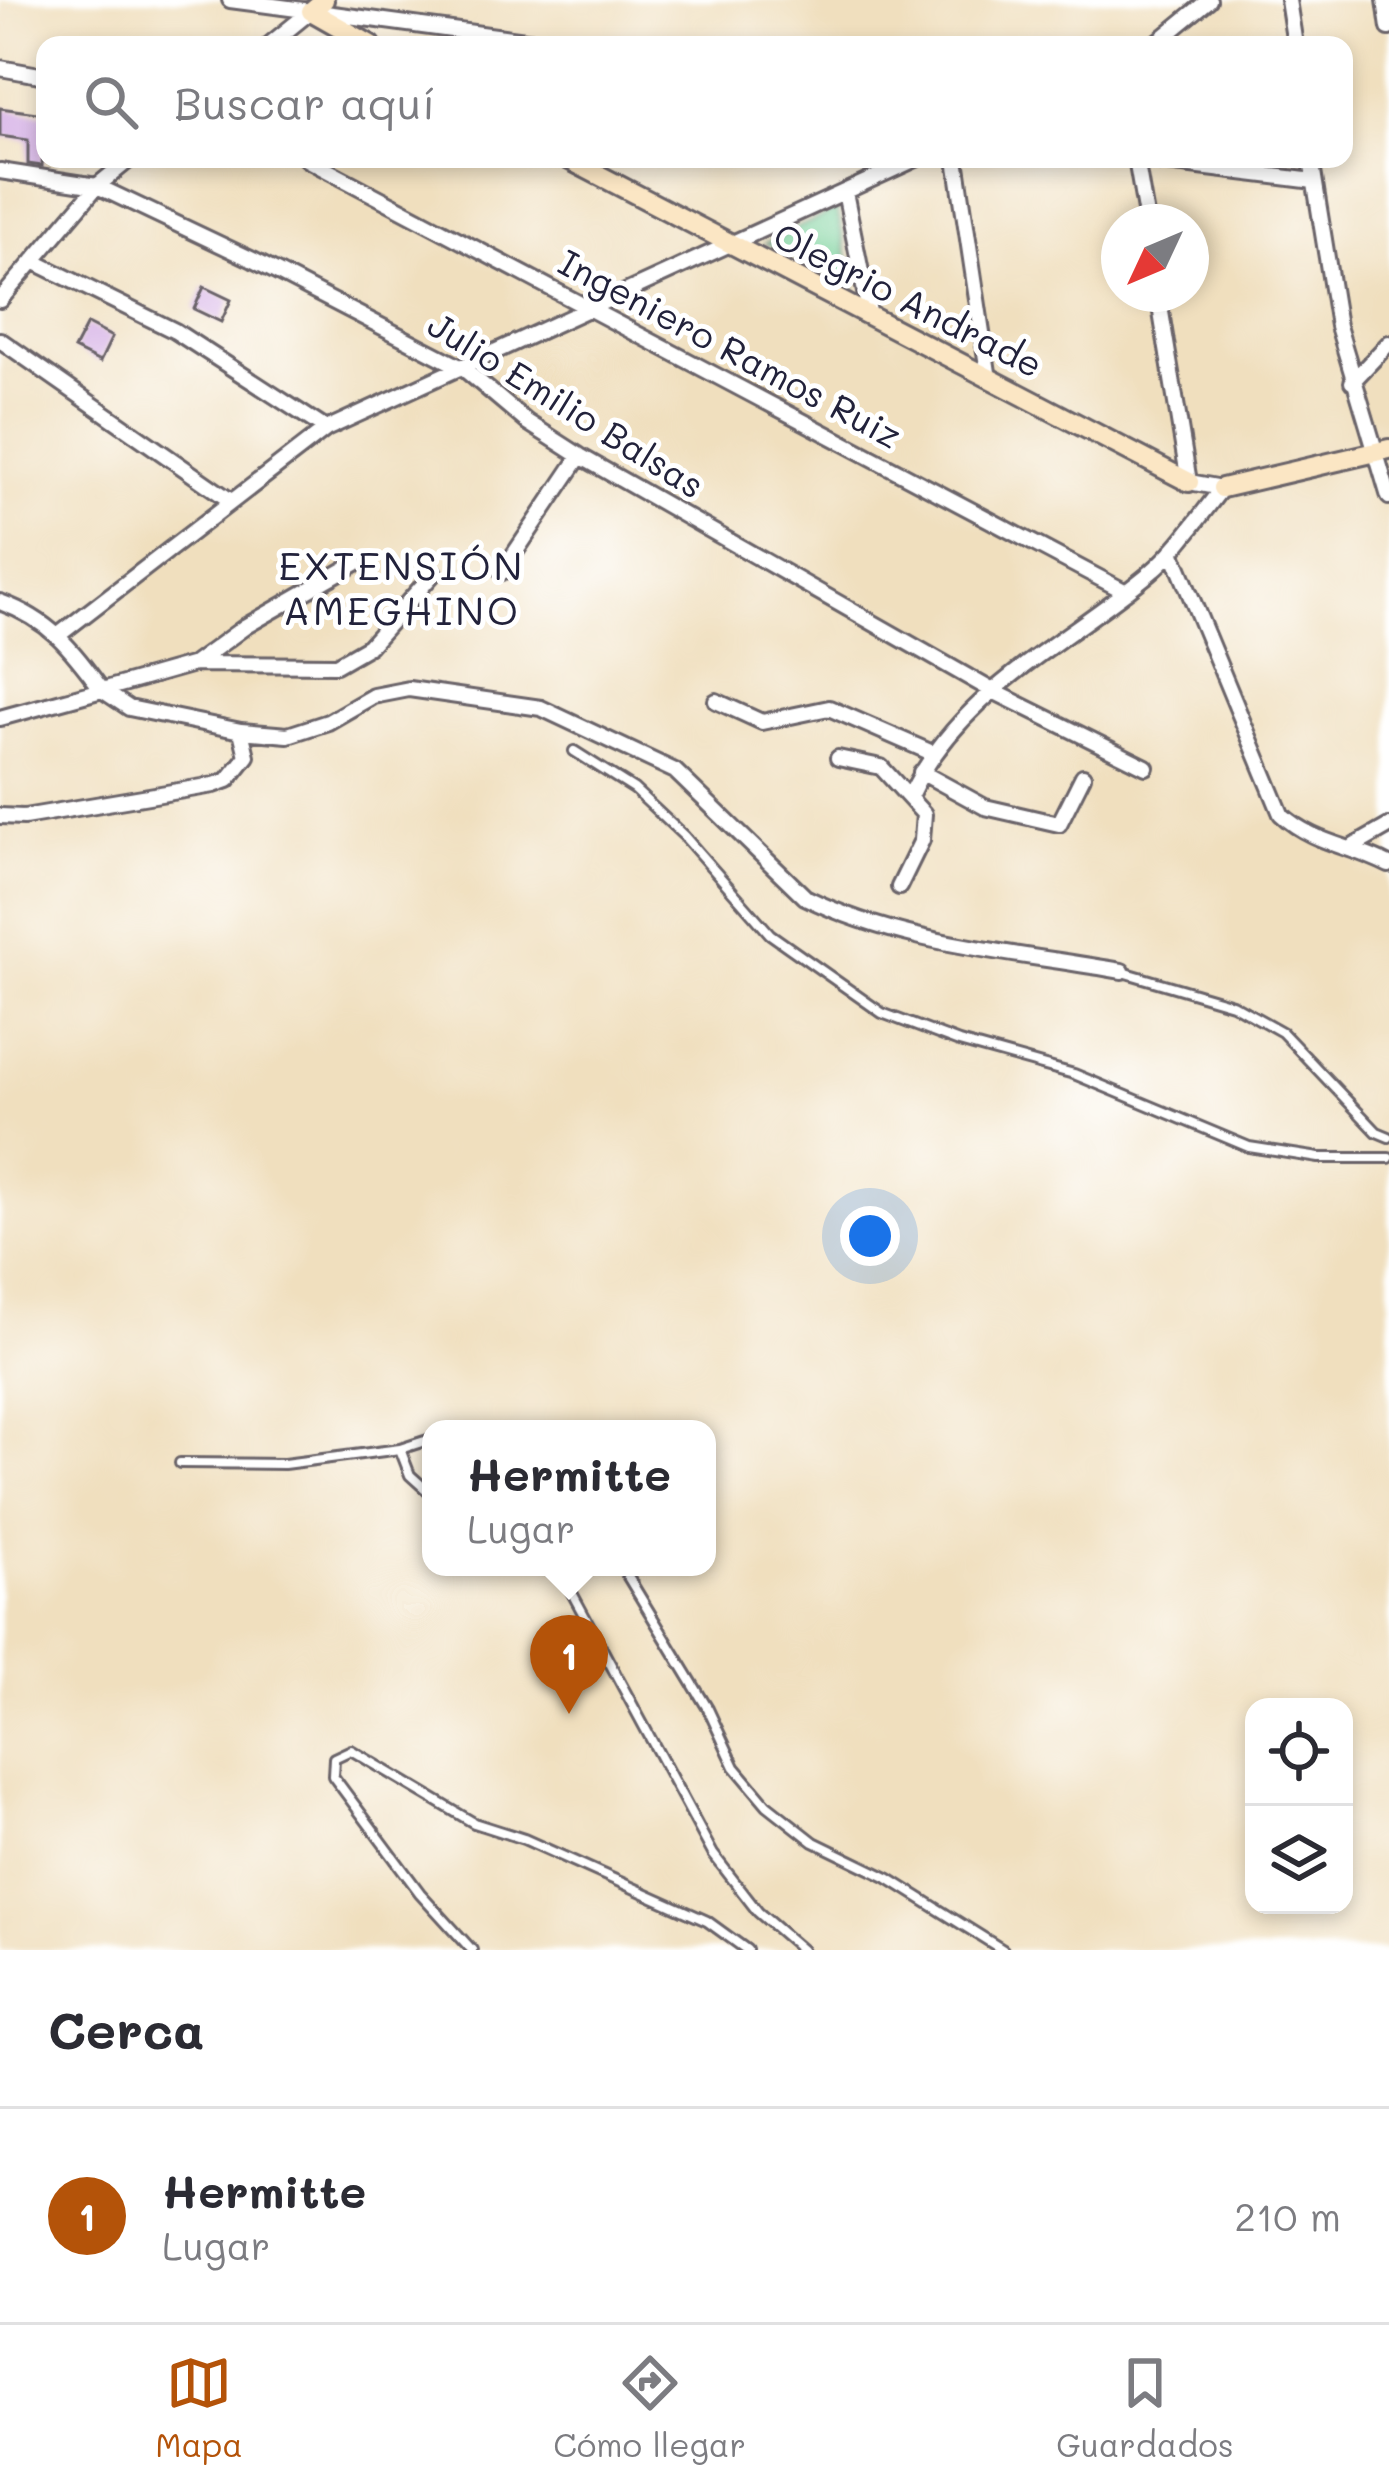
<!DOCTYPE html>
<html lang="es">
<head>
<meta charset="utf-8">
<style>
	body { margin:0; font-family:Mali,sans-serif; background:#f2f2f3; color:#2b2b33 }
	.controls { position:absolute; right:36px; bottom:36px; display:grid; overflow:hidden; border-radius:24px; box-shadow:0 6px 18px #0003 }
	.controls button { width:108px; height:108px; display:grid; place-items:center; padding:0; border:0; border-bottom:3px solid #e1e1e2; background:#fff; color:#2b2b33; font:60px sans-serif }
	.compass { position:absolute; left:1101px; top:204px; width:108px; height:108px; border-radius:50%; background:#fff; box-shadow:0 6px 18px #0003; rotate:226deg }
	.you { position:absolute; left:870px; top:1236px; width:42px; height:42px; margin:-30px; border:9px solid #fff; border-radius:50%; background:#1a73e8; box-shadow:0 0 0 18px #1a73e833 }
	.badge { display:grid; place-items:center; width:78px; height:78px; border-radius:50%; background:#b45309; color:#fff; font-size:39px; font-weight:700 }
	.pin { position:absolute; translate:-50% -99px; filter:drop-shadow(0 3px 6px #0008) }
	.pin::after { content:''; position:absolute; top:63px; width:42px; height:36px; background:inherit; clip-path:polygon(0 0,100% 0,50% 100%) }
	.popup { position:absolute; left:422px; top:1420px; width:294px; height:156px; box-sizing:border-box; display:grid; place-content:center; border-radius:24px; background:#fff; filter:drop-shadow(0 3px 9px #0005); font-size:39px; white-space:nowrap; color:#7c7c81 }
	.popup b { font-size:45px; color:#2b2b33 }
	.popup::after { content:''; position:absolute; left:50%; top:100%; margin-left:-24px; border:24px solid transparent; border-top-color:#fff }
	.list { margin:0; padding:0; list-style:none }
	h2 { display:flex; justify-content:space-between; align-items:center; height:156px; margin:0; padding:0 48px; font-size:51px }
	h2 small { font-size:39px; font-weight:400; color:#7c7c81 }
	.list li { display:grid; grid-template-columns:78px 1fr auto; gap:36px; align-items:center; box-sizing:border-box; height:216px; padding:0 48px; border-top:3px solid #e1e1e2 }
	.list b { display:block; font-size:45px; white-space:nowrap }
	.list p { margin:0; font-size:39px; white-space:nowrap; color:#7c7c81 }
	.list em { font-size:39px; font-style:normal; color:#7c7c81 }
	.icon { flex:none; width:66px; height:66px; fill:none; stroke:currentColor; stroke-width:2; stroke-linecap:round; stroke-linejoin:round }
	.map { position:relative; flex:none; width:1389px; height:1950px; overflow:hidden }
	.search { position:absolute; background:#fff; box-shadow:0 6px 18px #0003; left:36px; right:36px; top:36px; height:132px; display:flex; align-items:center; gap:30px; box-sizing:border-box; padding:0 42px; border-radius:24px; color:#7c7c81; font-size:45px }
	.sheet { height:372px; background:#fff }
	nav { display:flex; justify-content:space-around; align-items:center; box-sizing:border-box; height:168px; border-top:3px solid #e1e1e2; background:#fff; font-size:33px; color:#7c7c81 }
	nav a { display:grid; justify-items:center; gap:6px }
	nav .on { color:#b45309 }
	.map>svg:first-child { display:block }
	.green { fill:#75cf96; stroke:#4c7868; stroke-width:3 }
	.building { fill:#d1a9e3 }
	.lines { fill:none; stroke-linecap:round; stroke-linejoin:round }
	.lane-casing { stroke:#6a6469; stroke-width:14 }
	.street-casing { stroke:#6a6469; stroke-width:20 }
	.secondary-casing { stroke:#6a6469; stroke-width:24 }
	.lane { stroke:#fff; stroke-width:8 }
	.street { stroke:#fff; stroke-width:14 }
	.secondary { stroke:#fbe6c4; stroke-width:18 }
	.labels { text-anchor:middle; stroke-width:10; stroke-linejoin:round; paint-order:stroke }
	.street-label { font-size:36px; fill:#22223b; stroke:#fff }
	.neighbourhood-label { font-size:39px; letter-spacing:3px; fill:#22223b; stroke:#fff }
</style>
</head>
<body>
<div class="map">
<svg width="1389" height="1950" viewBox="0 0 1389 1950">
	<rect width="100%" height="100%" fill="#fff"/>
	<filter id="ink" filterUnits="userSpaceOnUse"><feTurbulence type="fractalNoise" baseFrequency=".00833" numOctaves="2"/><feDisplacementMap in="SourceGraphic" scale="24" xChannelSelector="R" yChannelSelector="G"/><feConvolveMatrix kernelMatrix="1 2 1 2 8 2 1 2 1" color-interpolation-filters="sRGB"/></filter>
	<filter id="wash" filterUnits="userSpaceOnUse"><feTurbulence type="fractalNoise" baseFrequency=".004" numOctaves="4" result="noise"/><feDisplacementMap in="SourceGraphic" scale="48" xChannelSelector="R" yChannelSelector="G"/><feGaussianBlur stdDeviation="2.7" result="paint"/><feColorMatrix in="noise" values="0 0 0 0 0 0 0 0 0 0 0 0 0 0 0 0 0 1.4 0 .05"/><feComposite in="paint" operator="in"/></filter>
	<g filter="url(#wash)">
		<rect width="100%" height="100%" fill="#f0dfbe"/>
		<path class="green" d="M837,209L855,289L765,243Z"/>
		<g id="blocks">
			<path class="building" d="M0,108L45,114L42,166L28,164V140L0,136Z
				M204,287L231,300L221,322L194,309Z
				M87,324L112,337L100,362L74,349Z"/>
		</g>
	</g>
	<g filter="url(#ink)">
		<use href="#blocks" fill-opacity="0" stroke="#6a6469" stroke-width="3"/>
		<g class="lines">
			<g class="lane-casing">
				<path id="lane" d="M574,751L634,789L684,836L770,934L882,1013L959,1042L1074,1074L1249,1147L1319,1158H1389
					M1123,972L1232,1004L1282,1032L1377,1132L1389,1137
					M400,1449L431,1439
					M180,1463L284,1464L400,1449L410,1475L431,1494
					M558,1567L713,1854L758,1912L802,1950
					M622,1567L708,1709L735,1767L767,1805L814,1842L888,1878L1003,1950
					M472,1950L420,1893L333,1776L334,1758L351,1750L474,1823L524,1839L707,1921L747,1950"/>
			</g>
			<g class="street-casing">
				<path id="street" d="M230,0L563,45
					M1288,0L1295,45
					M1385,0L1389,28
					M269,45L311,11
					M1154,45L1209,0
					M0,68L45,76
					M306,159L1126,592
					M956,159L989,379
					M1134,159L1314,181
					M1136,159L1147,222
					M1311,159L1338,326L1389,497
					M0,171L97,186L253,260L464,369L527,422L580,456L993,691L1146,767
					M845,192L870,317
					M33,261L175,331L326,429
					M0,300L97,186L130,159
					M0,340L231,501
					M1352,382L1389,343
					M1172,551L1281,814C1313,844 1351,845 1389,865
					M502,572L580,456
					M0,602C50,620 71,648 102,690L194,664L336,665L369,646L434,573
					M60,634L326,429L916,159
					M194,664L246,626L356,563
					M716,701L762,722L829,708L930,752
					M0,718L102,690L129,708L241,731L247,756L228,780L214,785L24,817L0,816
					M241,731L288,735L328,722L373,696L409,689L541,708L675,771L805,897C904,946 1015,952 1122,971
					M838,758L881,767L924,814L922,840L899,887
					M921,772L985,807L1059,824L1083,776
					M910,796C959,691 1065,644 1151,572C1178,549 1200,516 1222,488L1189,482L1158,294
					M1354,846L1389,826"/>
			</g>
			<g class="secondary-casing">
				<path id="secondary" d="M324,0L311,11L371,45
					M568,159L1189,482
					M1222,488L1389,449"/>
			</g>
			<use href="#lane" class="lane"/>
			<use href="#street" class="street"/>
			<use href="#secondary" class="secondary"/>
		</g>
	</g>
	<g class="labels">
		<g class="street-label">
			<text transform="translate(908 300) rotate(27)" y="13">Olegrio Andrade</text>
			<text transform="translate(730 349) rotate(28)" y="13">Ingeniero Ramos Ruiz</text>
			<text transform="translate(566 405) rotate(32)" y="13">Julio Emilio Balsas</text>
		</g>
		<g class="neighbourhood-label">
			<text x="402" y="580">EXTENSIÓN<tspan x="402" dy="45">AMEGHINO</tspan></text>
		</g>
	</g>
</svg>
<div class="controls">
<button><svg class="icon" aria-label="locate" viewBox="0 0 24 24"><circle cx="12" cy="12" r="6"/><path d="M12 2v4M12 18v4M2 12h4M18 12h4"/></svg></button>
<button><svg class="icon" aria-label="layers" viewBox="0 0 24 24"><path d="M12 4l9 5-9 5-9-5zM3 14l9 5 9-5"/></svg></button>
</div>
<svg class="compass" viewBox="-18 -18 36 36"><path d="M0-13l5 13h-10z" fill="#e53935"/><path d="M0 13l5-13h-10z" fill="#7c7c81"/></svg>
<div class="you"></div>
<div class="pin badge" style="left:569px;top:1714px">1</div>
<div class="popup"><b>Hermitte</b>Lugar</div>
<div class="search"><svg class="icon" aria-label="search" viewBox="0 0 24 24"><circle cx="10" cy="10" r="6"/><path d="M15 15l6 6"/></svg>Buscar aquí</div>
</div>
<section class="sheet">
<h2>Cerca<small></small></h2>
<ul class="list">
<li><span class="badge">1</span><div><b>Hermitte</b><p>Lugar</p></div><em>210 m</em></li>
</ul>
</section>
<nav>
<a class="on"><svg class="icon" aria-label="map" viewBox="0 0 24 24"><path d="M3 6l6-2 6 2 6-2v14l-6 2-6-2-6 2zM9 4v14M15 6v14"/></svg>Mapa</a>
<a><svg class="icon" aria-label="directions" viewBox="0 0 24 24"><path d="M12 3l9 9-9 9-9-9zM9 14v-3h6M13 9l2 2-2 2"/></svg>Cómo llegar</a>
<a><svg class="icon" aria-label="saved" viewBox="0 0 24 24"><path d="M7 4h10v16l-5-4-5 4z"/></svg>Guardados</a>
</nav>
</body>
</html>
